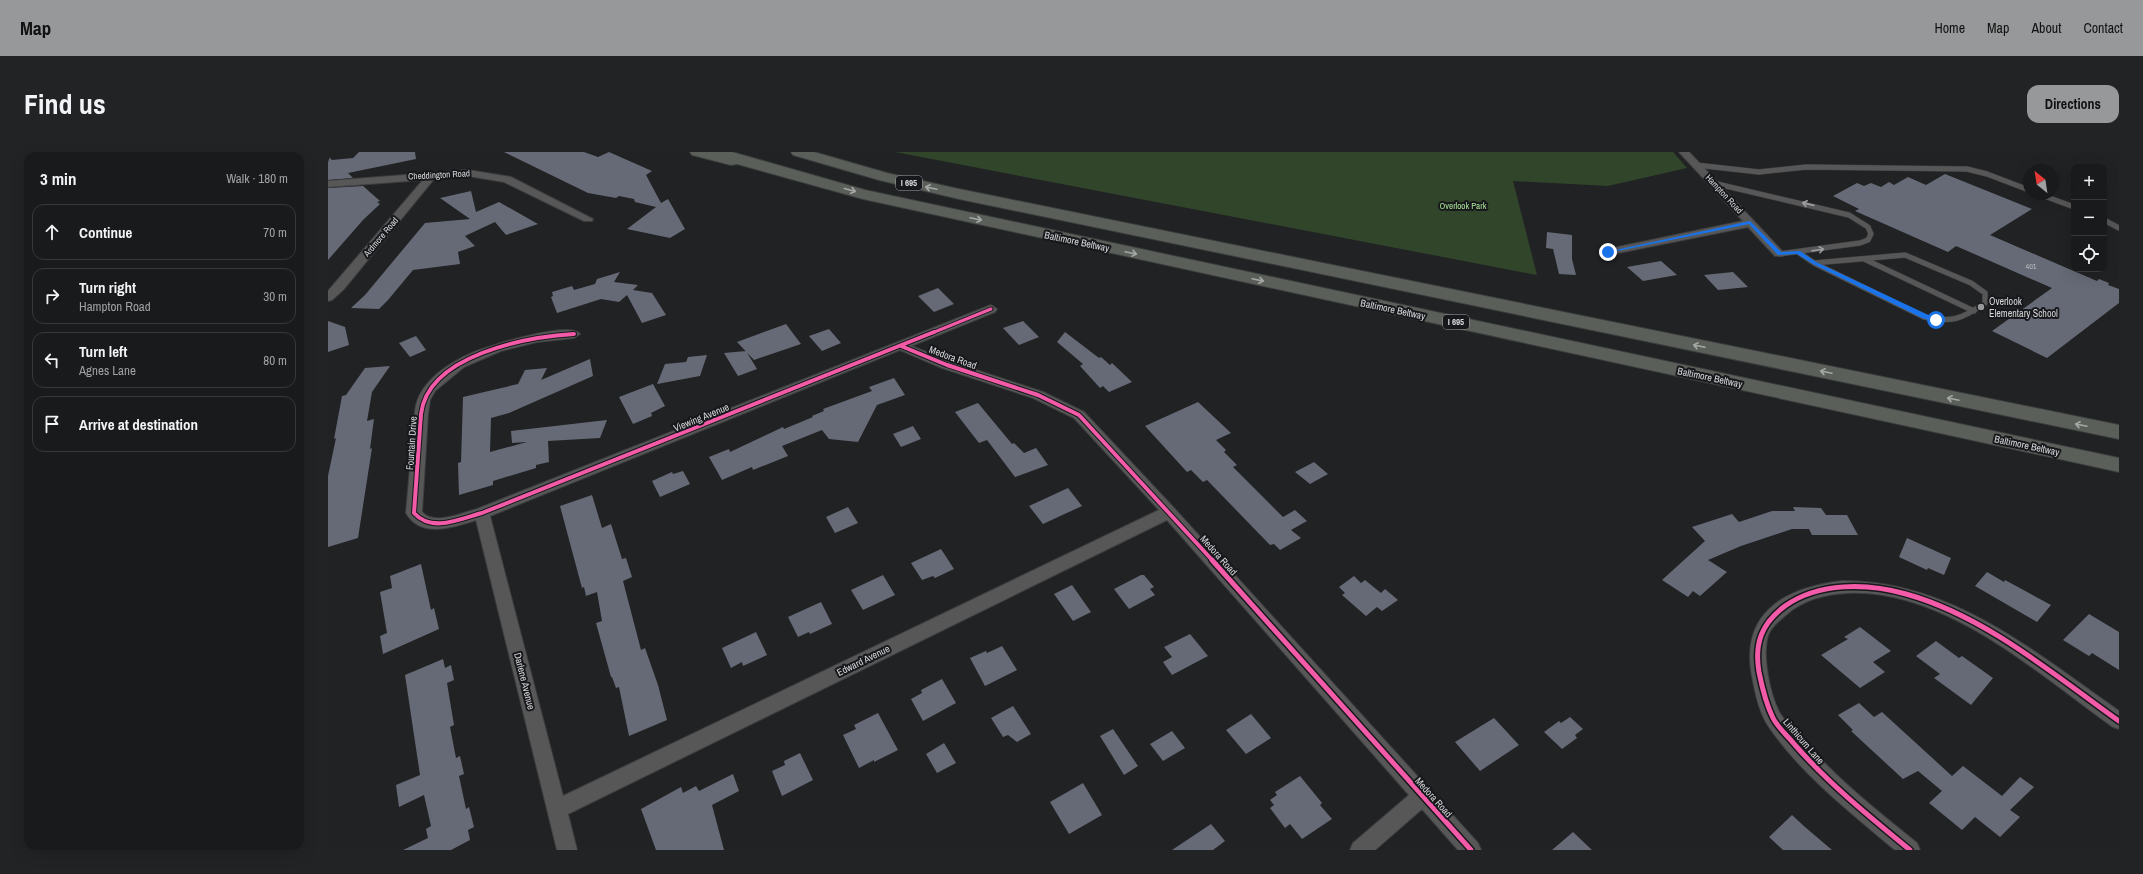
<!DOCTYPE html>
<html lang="en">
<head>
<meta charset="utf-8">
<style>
	body { margin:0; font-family:"Archivo Narrow",sans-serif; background:#222324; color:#f1f3f6 }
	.controls { position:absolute; right:12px; top:12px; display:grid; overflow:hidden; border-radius:8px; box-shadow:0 4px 16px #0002 }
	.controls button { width:36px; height:36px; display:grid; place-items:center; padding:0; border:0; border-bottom:1px solid #37383a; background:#191a1b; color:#f1f3f6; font:20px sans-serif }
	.compass { position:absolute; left:1695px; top:12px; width:36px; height:36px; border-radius:50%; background:#191a1b; box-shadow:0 4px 16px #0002; rotate:330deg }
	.stop { position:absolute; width:12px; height:12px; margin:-9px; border:3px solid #1a73e8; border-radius:50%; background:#fff }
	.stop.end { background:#1a73e8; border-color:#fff; box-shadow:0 1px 4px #0008 }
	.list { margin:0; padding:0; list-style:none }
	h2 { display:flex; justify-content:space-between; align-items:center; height:52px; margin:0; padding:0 16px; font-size:17px }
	h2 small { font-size:13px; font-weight:400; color:#9fa1a3 }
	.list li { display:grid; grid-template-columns:26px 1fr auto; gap:12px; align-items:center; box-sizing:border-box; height:56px; margin:0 8px 8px; padding:0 8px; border:1px solid #37383a; border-radius:12px }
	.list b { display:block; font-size:15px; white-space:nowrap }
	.list p { margin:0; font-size:13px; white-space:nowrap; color:#9fa1a3 }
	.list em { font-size:13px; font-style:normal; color:#9fa1a3 }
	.icon { flex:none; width:22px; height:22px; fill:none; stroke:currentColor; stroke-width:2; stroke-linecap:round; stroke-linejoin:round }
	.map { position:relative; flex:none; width:1791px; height:698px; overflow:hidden; border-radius:12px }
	header { display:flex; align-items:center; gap:24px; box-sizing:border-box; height:56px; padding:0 20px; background:#97989a; color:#111 }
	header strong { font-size:19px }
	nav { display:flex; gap:22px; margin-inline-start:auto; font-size:14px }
	.intro { display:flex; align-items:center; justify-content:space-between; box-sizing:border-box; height:96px; padding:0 24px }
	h1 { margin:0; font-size:28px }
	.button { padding:10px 18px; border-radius:12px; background:#97989a; color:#111; font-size:14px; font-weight:700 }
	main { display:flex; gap:24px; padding:0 24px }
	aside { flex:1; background:#191a1b; border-radius:12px; box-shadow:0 4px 16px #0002 }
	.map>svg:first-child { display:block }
	.green { fill:#31452a }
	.building { fill:#666a76 }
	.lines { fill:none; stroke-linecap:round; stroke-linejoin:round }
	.lane-casing { stroke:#3c3d3e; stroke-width:6 }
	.street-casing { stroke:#3c3d3e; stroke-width:2 }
	.highway-casing { stroke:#3c3d3e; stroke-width:2 }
	.lane { stroke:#575758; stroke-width:5 }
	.street { fill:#575758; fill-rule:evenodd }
	.highway { fill:#5a6059; fill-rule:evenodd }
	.cycleway-far2-casing { stroke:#17181b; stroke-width:5 }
	.cycleway-far1-casing { stroke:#17181b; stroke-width:6 }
	.cycleway-casing { stroke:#17181b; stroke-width:8 }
	.cycleway-far2 { stroke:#f35aa7; stroke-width:3 }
	.cycleway-far1 { stroke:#f35aa7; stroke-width:4 }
	.cycleway { stroke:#f35aa7; stroke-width:5 }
	.oneway { stroke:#a5a7a6 }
	.oneway2 { stroke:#9d9da0 }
	.route { fill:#1a73e8 }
	.poi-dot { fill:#97989a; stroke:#17181b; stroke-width:1.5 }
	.labels { text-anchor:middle; stroke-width:4; stroke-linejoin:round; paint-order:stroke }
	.number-label { font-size:8px; fill:#bbbcc1 }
	.far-street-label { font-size:9px; fill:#d7d7da; stroke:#17181b }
	.shield { fill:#17181b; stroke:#9d9ea1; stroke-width:1 }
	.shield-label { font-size:9px; font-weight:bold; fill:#d7d7da }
	.far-park-label { font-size:9px; fill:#a8e095; stroke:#17181b }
	.street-label { font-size:10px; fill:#d7d7da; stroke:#17181b }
	.poi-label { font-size:10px; fill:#d7d7da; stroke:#17181b; text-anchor:start }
</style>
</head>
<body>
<header>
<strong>Map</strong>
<nav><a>Home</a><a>Map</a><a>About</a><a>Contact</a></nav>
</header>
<div class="intro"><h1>Find us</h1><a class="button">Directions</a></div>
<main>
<aside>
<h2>3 min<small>Walk · 180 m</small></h2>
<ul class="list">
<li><svg class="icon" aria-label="ahead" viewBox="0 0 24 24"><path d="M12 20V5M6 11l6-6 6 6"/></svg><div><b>Continue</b></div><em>70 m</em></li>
<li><svg class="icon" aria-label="right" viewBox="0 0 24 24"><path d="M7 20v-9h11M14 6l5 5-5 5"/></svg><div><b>Turn right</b><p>Hampton Road</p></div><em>30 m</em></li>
<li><svg class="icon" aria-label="left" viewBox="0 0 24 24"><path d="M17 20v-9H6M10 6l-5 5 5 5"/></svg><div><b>Turn left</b><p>Agnes Lane</p></div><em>80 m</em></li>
<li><svg class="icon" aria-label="arrive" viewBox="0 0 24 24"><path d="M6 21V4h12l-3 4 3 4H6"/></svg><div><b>Arrive at destination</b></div></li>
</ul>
</aside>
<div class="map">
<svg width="1791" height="698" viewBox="0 0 1791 698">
	<rect width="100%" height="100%" fill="#212224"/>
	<path class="green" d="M567,0H1345L1359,16L1280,34L1185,29L1209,123Z"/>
	<path class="building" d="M31,0H87L88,7L20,21L25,26L0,28V4L4,8L25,6Z
		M176,0H256L270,5L281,0L324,19L318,23L333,51L340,47L357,77L342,86L299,77L328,55L307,50L306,47L291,44L288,46L260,41Z
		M1617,22L1704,57L1662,83L1769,129L1771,127L1781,131L1780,133L1791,137V151L1719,206L1664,179L1724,136L1628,94L1620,100L1527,59L1531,57L1505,44L1529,31L1536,34L1543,31L1553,35L1561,30L1566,33L1580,25L1598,33Z
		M35,34L52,49L49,50L52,52L35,68L0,108V36Z
		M143,39L148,60L171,50L210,72L178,83L167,70L137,84L147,94L130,100L132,112L85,118L60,148L51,157L23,156L37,143L97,71L142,67L112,46Z
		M1219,80L1244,83V107L1248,123L1231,122L1225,97L1218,96Z
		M1333,109L1349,123L1315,129L1299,115Z
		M292,120L286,130L310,133L305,138L324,141L338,163L314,171L299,143L291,150L273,147L229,161L223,145L225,144L224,140L244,134L246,138L267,132L269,127Z
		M1405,120L1420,135L1390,138L1376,123Z
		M610,136L626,152L606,160L590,144Z
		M0,169L17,175L21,193L0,200Z
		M695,169L711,185L691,193L675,176Z
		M458,172L473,192L426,208L409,190Z
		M501,177L513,191L494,199L481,184Z
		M737,180L771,206L773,205L782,213L784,211L804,230L781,240L775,234L772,236L752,214L755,212L729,190Z
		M88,184L98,198L82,205L71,191Z
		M418,199L429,217L410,224L396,201Z
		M379,203L372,224L329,232L337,212L358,210L360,205Z
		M262,207L265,224L181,261L163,266L162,300L199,290L184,291L183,279L279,268L272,286L220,289L221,310L208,313V316L165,329V333L131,343L130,311L133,310L135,245L190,232L197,218L219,216L213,228Z
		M62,214L44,240L39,269L46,267L42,297L44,296L30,386L0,395V324L8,286L6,287L14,244L18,243L37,216Z
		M566,226L577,243L549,253L530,290L501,287L494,278L454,294L460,304L425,318L424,315L394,328L381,305L401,297L402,300L455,275L456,277L485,265L484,264L496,259L495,257L544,239L541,235Z
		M325,232L337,254L323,261L324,264L305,272L291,245Z
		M870,250L903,281L888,288L898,298L896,300L909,313L905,315L955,365L967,358L979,369L963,378L973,386L952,398L946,392L942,393L879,328L875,330L863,318L859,320L817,274Z
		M650,251L684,292L686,291L696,301L708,296L720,313L687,325L659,288L651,291L627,260Z
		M585,274L593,287L573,295L565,282Z
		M986,310L1000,322L982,332L967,320Z
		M355,319L362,332L332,345L324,329L344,320L345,322Z
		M740,336L754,354L715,372L701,354Z
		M264,343L274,376L283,372L294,407L298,406L304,425L295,429L313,498L317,496L330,533L339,568L301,584L291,535L288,536L284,525H283L268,471L274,469L269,440L258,444L256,435L254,436L232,354Z
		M520,355L530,371L507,381L498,365Z
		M1465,355L1493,356L1498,363H1519L1530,383H1484L1481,377H1464L1413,394L1380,408L1399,420L1372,444L1365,439L1360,445L1334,428L1377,389L1364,375L1404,362L1411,370L1444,359H1467Z
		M1579,386L1623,406L1616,423L1600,416L1599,418L1571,405Z
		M613,397L626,417L607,426L605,424L594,428L583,411Z
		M93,412L103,458L106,456L111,477L55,502L52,484L59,481L52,440L64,436L62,424Z
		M1659,420L1676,430L1677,428L1723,453L1709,470L1647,434Z
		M555,423L567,443L535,458L523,438Z
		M813,423H816L826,435L822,437L827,443L801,457L786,437Z
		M1026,424L1033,431L1037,428L1053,441L1057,437L1070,448L1054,459L1049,455L1038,464L1014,443L1017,441L1011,435Z
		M744,433L763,460L745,469L726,442Z
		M493,450L504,472L482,482L481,480L470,485L460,465Z
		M1761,462L1791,480V518L1764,501L1761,504L1735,488Z
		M1532,475L1563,499L1545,510L1557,520L1532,536L1493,503L1520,487L1516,485Z
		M428,480L439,503L415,514L414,510L403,516L394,496Z
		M862,482L880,504L844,523L835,510L844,505L836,495Z
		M1608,489L1631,506L1634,504L1665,526L1643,553L1606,526L1612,522L1588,504Z
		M674,494L689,518L657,534L642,506L658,499L659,501Z
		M115,507L117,516L123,513L126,528L119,531L126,573L122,575L128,606L132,604L136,622L131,624L138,657L141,655L146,675L140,678L142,688L123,698H75L100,686L98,677L103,674L96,643L71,655L68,633L92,623L77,523Z
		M614,527L628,551L595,569L583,547L594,541L593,538Z
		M1531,551L1546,565L1554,560L1624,624L1635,614L1674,644L1692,625L1706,635L1682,658L1692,665L1672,685L1647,665L1634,678L1601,651L1614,639L1590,619L1575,627L1523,579L1525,578L1510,563Z
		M685,554L703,582L689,590L680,583L675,585L663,566Z
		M550,561L570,598L546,610V608L531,616L515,583L528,577L526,573Z
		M923,562L943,586L918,602L898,578Z
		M1242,565L1255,577L1247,583L1249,586L1234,597L1216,580L1231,569L1233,571Z
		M1166,566L1191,593L1152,619L1127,590Z
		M785,577L810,614L796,623L772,584Z
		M844,579L857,596L835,609L822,592Z
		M616,591L628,611L609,621L598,602Z
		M472,601L485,628L454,644L444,619L457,613L456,609Z
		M405,622L411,639L384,653L396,698H328L313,657L353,635L355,641L368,634L371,639Z
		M972,624L994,651L992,653L1004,667L974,687L962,672L957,676L942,656L946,653L942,648L949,643L947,640Z
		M755,631L774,663L741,682L722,650Z
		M1464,663L1477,675L1504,698H1455L1441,685Z
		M883,672L897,689L885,698H844Z
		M1245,680L1264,698H1224Z"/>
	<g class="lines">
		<g class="lane-casing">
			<path id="lane" d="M1368,13L1431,20L1478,15L1639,17L1659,22L1701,38
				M1385,31L1521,63L1540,75L1543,82L1540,88L1532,91L1451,102
				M1711,42L1746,55
				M1776,68L1791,76
				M1470,100L1486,111
				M1577,103L1643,131L1657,141V151C1634,167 1624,171 1596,165L1486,111Z
				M1536,107L1646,159"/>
		</g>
		<g class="street-casing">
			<path id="street" d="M1351,0H1361L1455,100L1457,102L1455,104H1447L1420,75L1280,103L1276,102L1274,100L1276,98L1280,97L1415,69Z
				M140,18L183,25L265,67L264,69H256L176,30L140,24L106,27L16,137L4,148L0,149V139L95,28L0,35V29Z
				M663,153L669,157L667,160L583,194L624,210L715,240L756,260L846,356L1150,691L1153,698H1130L1094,657L1047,698H1022L1025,691L1081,643L839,368L240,662L249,698H229L148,368C126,375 93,387 78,361L87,259C89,242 98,232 110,221C120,213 132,206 144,201C159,194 243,168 252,182L246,186L209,190L173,199L136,215L107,239L102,248L100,262L94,360C106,374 134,361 149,357ZM572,198L614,216L705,246L746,266L831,358L235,644L162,364Z
				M1514,429C1623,428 1706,500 1791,559V577L1785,575C1722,530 1653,469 1577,448C1542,438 1495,436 1464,458C1457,464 1447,471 1442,479C1432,498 1442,545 1453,563C1459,572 1468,580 1475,588C1509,627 1549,659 1589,691L1592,698H1567C1523,661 1474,623 1441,575C1432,562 1428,545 1425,529C1410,463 1454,436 1514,429Z"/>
		</g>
		<g class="highway-casing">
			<path id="highway" d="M362,0H404L537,38L1791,306V320L535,47L409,12L403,13L364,3Z
				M463,0H486L559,21L631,37L1791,273V287L631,47L551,28L465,3Z"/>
		</g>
		<use href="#lane" class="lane"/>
		<use href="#street" class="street"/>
		<use href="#highway" class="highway"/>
		<g class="cycleway-far2-casing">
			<path id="cycleway-far2" d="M604,181L663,157"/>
		</g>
		<g class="cycleway-far1-casing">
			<path id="cycleway-far1" d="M246,182C198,185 100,203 93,262L86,361C104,381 132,367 154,361L606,180
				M573,194L619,213L710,243L751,263L885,409"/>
		</g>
		<g class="cycleway-casing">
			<path id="cycleway" d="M884,408L1143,698
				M1582,698C1542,665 1501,632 1467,593C1460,584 1450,576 1445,566C1438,552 1434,535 1431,520C1426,491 1434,471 1457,454C1491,430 1539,431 1578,442C1657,464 1725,522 1791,569"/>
		</g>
		<use href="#cycleway-far2" class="cycleway-far2"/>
		<use href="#cycleway-far1" class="cycleway-far1"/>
		<use href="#cycleway" class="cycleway"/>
	</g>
	<defs><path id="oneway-shaft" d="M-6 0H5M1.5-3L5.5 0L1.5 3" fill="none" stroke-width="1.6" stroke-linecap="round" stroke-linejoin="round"/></defs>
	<g class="oneway">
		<use href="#oneway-shaft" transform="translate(603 36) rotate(-168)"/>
		<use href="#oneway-shaft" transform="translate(522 38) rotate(15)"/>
		<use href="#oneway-shaft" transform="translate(648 67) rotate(12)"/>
		<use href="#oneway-shaft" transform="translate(803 101) rotate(12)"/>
		<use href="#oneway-shaft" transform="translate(930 128) rotate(12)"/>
		<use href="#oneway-shaft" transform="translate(1371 194) rotate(-168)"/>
		<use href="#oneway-shaft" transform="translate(1498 220) rotate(-168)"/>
		<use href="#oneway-shaft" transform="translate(1625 247) rotate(-168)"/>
		<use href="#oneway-shaft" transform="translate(1753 273) rotate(-168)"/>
	</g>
	<g class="oneway2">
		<use href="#oneway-shaft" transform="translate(1480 52) rotate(-167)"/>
		<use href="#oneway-shaft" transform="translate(1490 98) rotate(-8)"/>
	</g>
	<path class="route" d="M1422,69L1453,100L1472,99L1488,110L1611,168L1608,170L1594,166L1485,112L1469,102L1450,103L1421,72L1280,101L1278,100Z"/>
	<circle class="poi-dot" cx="1653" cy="155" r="4"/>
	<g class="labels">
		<g class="number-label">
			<text x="1703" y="117">401</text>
		</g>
		<g class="far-street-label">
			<text transform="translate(111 23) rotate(-3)" y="3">Cheddington Road</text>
			<text transform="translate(1396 42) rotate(47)" y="3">Hampton Road</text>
			<text transform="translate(53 85) rotate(-50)" y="3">Ardmore Road</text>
		</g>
		<g class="shield">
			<rect x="568" y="24" width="26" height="14" rx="3"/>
			<rect x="1115" y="163" width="26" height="14" rx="3"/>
		</g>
		<g class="shield-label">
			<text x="581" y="34">I 695</text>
			<text x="1128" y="173">I 695</text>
		</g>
		<g class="far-park-label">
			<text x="1135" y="57">Overlook Park</text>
		</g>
		<g class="street-label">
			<text transform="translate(749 89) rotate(12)" y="4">Baltimore Beltway</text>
			<text transform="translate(1065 157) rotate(12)" y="4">Baltimore Beltway</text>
			<text transform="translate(625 205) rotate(20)" y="4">Medora Road</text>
			<text transform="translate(1382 225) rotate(12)" y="4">Baltimore Beltway</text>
			<text transform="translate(373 265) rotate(-22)" y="4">Viewing Avenue</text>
			<text transform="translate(83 291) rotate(-86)" y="4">Fountain Drive</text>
			<text transform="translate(1699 293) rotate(12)" y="4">Baltimore Beltway</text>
			<text transform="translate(891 403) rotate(48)" y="4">Medora Road</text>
			<text transform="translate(535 508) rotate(-26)" y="4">Edward Avenue</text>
			<text transform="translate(197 529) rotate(76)" y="4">Darlene Avenue</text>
			<text transform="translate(1476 589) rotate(49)" y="4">Linthicum Lane</text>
			<text transform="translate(1106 645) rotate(48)" y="4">Medora Road</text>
		</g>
		<g class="poi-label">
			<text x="1661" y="153">Overlook<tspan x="1661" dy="12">Elementary School</tspan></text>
		</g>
	</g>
</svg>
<div class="controls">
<button>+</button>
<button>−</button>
<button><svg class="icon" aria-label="locate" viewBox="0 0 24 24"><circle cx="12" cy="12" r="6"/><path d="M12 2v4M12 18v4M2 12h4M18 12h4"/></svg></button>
</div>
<svg class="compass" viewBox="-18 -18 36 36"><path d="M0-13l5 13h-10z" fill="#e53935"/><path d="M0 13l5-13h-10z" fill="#9fa1a3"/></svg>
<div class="stop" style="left:1608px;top:168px"></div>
<div class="stop end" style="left:1280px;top:100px"></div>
</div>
</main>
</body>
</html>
